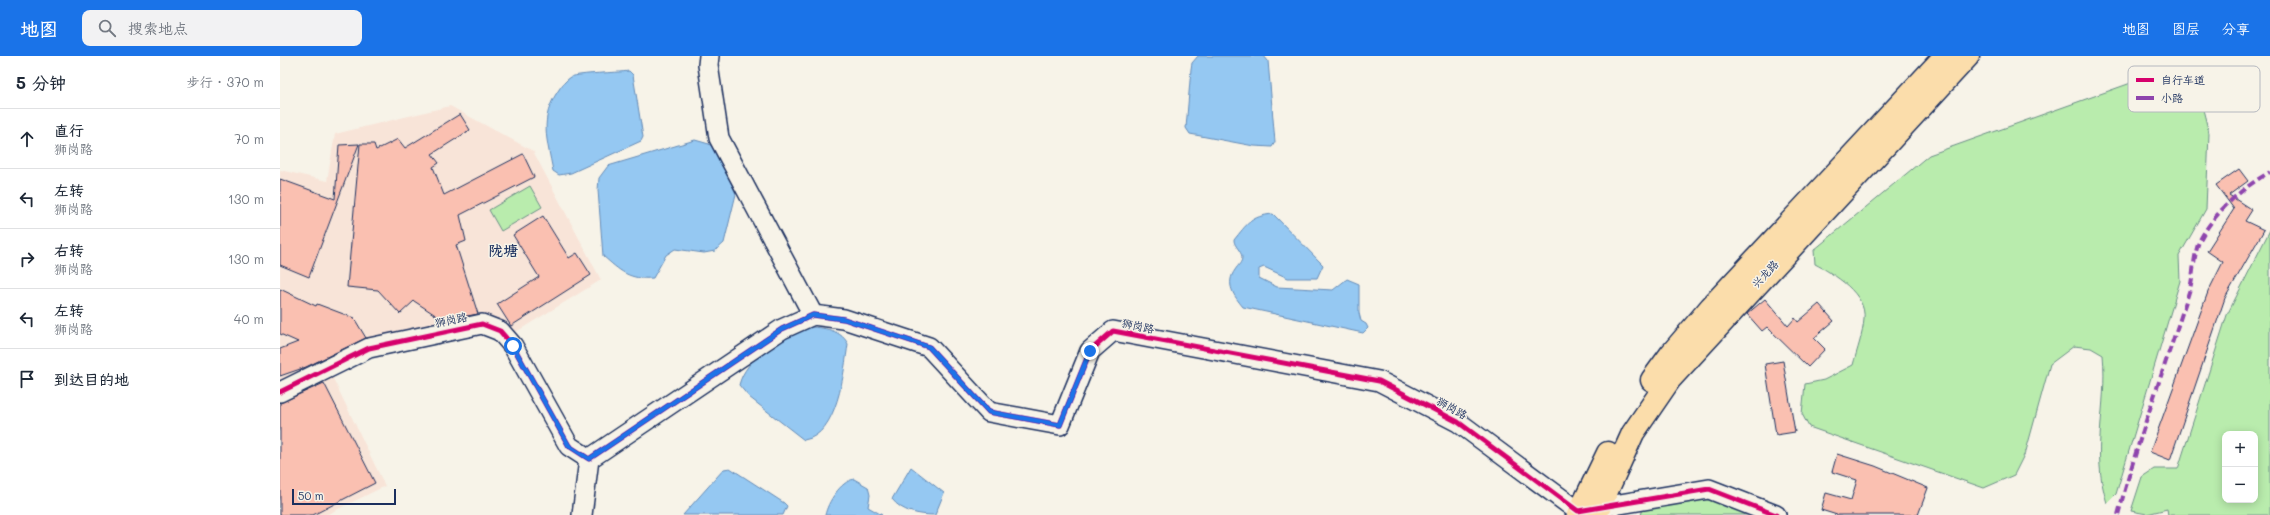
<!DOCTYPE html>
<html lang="zh">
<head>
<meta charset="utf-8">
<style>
	body { margin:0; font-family:Mali,"LXGW WenKai TC",sans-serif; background:#f2f2f3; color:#1f2937 }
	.controls { position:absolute; right:12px; bottom:12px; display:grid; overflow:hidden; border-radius:8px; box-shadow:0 2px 10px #0003 }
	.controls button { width:36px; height:36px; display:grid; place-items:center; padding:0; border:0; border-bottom:1px solid #e0e1e3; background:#fff; color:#1f2937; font:20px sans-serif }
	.scale { position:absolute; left:12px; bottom:10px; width:104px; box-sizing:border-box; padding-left:4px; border:2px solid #1b2f5e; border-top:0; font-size:11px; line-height:14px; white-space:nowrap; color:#1b2f5e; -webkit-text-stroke:3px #f7f3e8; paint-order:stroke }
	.stop { position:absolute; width:12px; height:12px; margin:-9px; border:3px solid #1a73e8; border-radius:50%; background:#fff }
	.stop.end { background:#1a73e8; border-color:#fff; box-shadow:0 1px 4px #0008 }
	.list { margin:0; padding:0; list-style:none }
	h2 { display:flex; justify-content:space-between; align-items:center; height:52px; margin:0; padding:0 16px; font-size:17px }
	h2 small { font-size:13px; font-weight:400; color:#747a83 }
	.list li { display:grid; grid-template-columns:26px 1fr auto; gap:12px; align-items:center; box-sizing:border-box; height:60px; padding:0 16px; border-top:1px solid #e0e1e3 }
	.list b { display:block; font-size:15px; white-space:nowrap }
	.list p { margin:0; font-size:13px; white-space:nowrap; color:#747a83 }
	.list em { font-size:13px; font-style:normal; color:#747a83 }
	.icon { flex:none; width:22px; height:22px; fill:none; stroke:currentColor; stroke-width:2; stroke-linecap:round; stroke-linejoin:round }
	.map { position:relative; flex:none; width:1990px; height:459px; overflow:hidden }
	header { display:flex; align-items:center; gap:24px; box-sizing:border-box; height:56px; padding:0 20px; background:#1a73e8; color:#fff }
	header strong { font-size:19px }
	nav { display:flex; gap:22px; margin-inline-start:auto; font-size:14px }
	.search { width:280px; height:36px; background:#f2f2f3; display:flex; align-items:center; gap:10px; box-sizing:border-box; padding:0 14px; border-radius:8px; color:#747a83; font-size:15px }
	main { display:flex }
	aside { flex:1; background:#fff }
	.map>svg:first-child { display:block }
	.built { fill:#f8e4d8 }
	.green { fill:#b9ecad; stroke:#6a8e86; fill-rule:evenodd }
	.water { fill:#95c8f2; stroke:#648bb7 }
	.building { fill:#fac0b1; stroke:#1b2f5e }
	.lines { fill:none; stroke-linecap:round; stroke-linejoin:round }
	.minor-casing { stroke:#1b2f5e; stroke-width:22 }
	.major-casing { stroke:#1b2f5e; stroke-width:25 }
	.minor { stroke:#f7f3e8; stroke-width:19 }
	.major { stroke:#fbddab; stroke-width:22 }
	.quiet { stroke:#8e44ad; stroke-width:4; stroke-dasharray:8 4; stroke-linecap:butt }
	.cycleway-casing { stroke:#f7f3e8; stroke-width:8 }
	.cycleway { stroke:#d6006c; stroke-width:5 }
	.route { stroke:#1a73e8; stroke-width:5 }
	.labels { text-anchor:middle; stroke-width:3; stroke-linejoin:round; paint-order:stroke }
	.street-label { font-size:11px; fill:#1b2f5e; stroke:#f7f3e8 }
	.district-label { font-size:15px; font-weight:bold; fill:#1b2f5e; stroke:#f7f3e8 }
	.key { fill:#f7f3e8; stroke:#b5b8bf; stroke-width:1 }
	.key-label { font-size:11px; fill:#1b2f5e }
</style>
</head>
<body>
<header>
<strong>地图</strong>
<div class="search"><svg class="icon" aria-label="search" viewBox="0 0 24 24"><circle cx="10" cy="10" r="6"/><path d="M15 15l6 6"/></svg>搜索地点</div>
<nav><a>地图</a><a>图层</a><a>分享</a></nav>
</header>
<main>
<aside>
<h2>5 分钟<small>步行 · 370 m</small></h2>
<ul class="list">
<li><svg class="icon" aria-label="ahead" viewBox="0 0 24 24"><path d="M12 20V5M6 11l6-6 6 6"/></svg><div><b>直行</b><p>狮岗路</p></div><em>70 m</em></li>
<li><svg class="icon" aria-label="left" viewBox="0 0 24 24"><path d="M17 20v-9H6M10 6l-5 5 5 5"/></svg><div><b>左转</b><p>狮岗路</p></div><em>130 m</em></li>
<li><svg class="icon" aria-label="right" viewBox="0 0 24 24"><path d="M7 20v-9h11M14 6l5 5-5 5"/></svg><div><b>右转</b><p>狮岗路</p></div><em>130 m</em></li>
<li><svg class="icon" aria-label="left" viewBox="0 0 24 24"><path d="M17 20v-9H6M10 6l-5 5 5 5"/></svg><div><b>左转</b><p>狮岗路</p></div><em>40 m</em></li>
<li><svg class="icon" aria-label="arrive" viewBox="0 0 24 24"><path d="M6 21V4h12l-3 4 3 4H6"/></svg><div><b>到达目的地</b></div></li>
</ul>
</aside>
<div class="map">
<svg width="1990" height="459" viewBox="0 0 1990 459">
	<rect width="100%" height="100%" fill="#f7f3e8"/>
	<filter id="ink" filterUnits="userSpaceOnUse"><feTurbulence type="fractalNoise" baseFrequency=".025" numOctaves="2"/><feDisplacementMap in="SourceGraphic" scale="8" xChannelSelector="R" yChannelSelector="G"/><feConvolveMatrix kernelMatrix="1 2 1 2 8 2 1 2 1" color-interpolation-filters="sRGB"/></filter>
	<g filter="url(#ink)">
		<path class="built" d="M170,50L253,95L321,224L226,282L202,268L48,312L105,430L46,459H0V114L47,125L55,78Z"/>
		<path class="green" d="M1879,17L1899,19L1918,34L1929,77L1926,153L1899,200L1900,225L1836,438L1827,447C1810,395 1828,351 1823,299L1811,292L1794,290L1770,308L1746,395L1734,419L1704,432L1529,371L1522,358L1525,328L1544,324L1573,309C1577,294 1583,278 1584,263C1587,238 1554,218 1535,208L1534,194L1649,99Z
			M250,130L262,151L221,175L209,154Z
			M1990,174V459H1888L1887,453L1867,458L1851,455L1862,421L1874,413H1898L1947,259ZM1945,378H1975V444H1945Z
			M1429,433L1496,459H1361L1366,443Z"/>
		<path class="water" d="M918,0H984L988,5L995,86L992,91L974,90L910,78L906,72L911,13L912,7Z
			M349,15L353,19L363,81L361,85L291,117L279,119L273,115C267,83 259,63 278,35C281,30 286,24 291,21C300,17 336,17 349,15Z
			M415,84L429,88L437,94L456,138L444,187L435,195L424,197L395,193L386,199L373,222C349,224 340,215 323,200L318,134L319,122L328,110Z
			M993,158L1043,209L1037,222H1008L984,211L979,213V222L997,231L1053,234L1067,223L1079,228V257L1081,265L1086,268L1088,272L1083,277L963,251C954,240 945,228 955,214C958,209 962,207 962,201C961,194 954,190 954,184C967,168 971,160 993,158Z
			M523,271C539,271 560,272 568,288C564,315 558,379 524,384L469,341L459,329C466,301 499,283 523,271Z
			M631,411L664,437L655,459C639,459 622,456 612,443Z
			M450,412L504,447L507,450L503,459H403L444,413Z
			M574,423L588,431L590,439L588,451L602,459H545C548,446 560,426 574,423Z"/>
		<path class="building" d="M180,58L190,74L152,98L159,107L153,111L164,139L243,98L254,121L180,159L186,185L176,189L198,258L161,265L160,262L134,245L120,258L98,234L67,231L80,88H94L96,94L118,83L125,92Z
			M79,88L29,221L0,209V123L55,143L59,89Z
			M1959,113L1968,125L1949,139L1972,154L1965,165L1984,174L1945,242L1890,404L1870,396L1928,236L1943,206L1927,195L1954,153L1936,129Z
			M263,160L289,202L297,197L311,219L231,270L217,248L259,221L233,179Z
			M0,233L36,250L37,248L74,262L86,282L26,311L0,320V293L18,286L0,278Z
			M1485,243L1508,270L1515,262L1518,266L1539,248L1554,265L1534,282L1545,293L1528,311L1487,271L1482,275L1467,258Z
			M1503,305L1515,376L1496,379L1485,308Z
			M44,327L95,427L33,459H0V347Z
			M1557,398L1595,410L1648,432L1638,459H1557L1541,454L1546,437L1571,444L1577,424L1552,416Z"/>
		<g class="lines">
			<g class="minor-casing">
				<path id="minor" d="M429,0L428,9L439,82L533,259
					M0,336L89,292L202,268L220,275L233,290L289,390L309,403L502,273L533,259L564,263L649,291L709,356L780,369L810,295L833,275L1099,325L1178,366L1298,455L1429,433L1496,459
					M302,459L309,403"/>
			</g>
			<g class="major-casing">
				<path id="major" d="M1372,324L1391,298L1431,251L1665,0
					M1298,459L1328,397
					M1316,459L1353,377L1390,323L1688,0"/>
			</g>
			<use href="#minor" class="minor"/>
			<use href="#major" class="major"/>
			<path class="quiet" d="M1838,459C1858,383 1885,310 1909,236C1914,221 1913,195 1921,182C1936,155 1963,131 1990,116"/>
			<g class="cycleway-casing">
				<path id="cycleway" d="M0,336L89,292L202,268L220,275L233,290L289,390L309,403L502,273L533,259L564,263L649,291L709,356L780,369L810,295L833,275L1099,325L1178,366L1298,455L1429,433L1496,459"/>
			</g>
			<use href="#cycleway" class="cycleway"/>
		</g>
	</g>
	<g class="lines" filter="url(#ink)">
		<path class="route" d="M233,290L289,390L309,403L502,273L533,259L564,263L649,291L709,356L780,369L810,295"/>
	</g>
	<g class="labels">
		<g class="street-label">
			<text transform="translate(1485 218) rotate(-47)" y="4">兴龙路</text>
			<text transform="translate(171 264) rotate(-12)" y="4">狮岗路</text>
			<text transform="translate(858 270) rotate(12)" y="4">狮岗路</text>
			<text transform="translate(1172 352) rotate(29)" y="4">狮岗路</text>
		</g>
		<g class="district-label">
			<text x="223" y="200">陇塘</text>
		</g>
	</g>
	<rect x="1848" y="10" width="132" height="46" rx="6" class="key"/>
	<rect x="1856" y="22" width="18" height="4" fill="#d6006c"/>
	<rect x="1856" y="40" width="18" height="4" fill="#8e44ad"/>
	<g class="key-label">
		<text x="1881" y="28">自行车道</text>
		<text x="1881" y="46">小路</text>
	</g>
</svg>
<div class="controls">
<button>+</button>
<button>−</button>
</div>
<div class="scale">50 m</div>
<div class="stop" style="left:233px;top:290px"></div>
<div class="stop end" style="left:810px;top:295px"></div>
</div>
</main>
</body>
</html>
